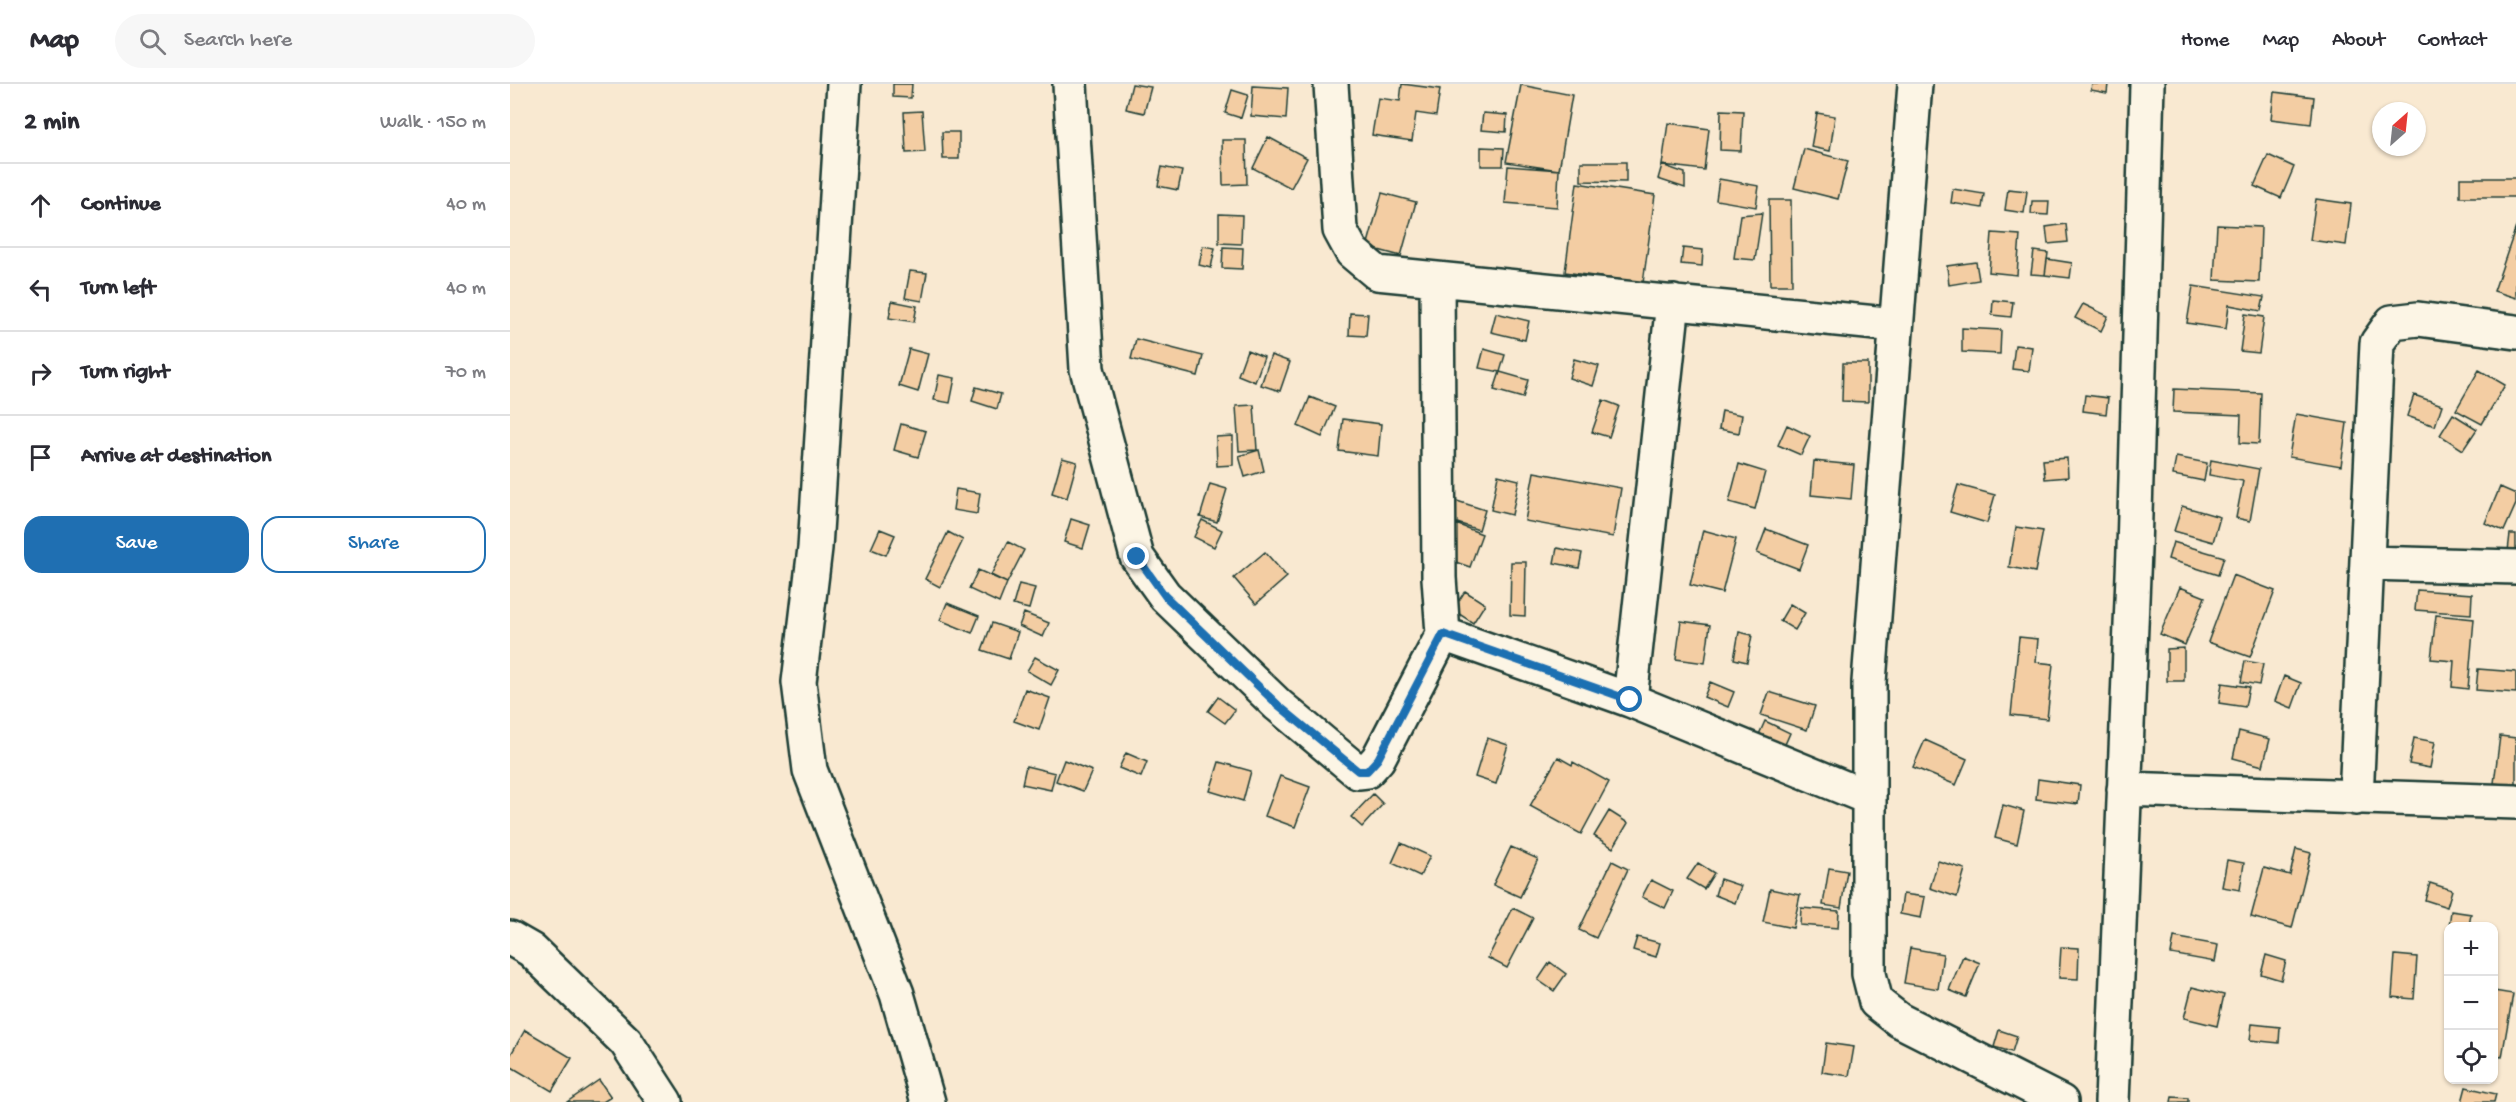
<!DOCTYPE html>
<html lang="en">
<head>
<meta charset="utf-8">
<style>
	body { margin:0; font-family:"Gochi Hand",sans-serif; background:#f7f7f7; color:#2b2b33 }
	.controls { position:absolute; right:18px; bottom:18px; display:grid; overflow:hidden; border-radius:12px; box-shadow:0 2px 4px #0004 }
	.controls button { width:54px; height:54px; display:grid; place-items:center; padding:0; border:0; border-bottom:2px solid #e1e1e2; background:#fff; color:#2b2b33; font:30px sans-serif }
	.compass { position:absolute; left:1862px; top:18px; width:54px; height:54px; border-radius:50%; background:#fff; box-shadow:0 2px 4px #0004; rotate:27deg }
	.stop { position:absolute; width:18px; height:18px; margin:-14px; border:4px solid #1f6fb2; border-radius:50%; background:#fff }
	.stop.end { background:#1f6fb2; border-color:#fff; box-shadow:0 2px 6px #0008 }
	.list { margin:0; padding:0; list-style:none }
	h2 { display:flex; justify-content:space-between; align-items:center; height:78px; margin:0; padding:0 24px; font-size:26px }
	h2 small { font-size:20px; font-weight:400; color:#7c7c81 }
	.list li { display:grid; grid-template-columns:39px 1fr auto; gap:18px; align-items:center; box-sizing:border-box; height:84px; padding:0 24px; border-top:2px solid #e1e1e2 }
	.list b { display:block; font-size:22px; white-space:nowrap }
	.list em { font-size:20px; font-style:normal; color:#7c7c81 }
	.actions { display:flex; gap:12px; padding:18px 24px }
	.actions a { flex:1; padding:14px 0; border:2px solid #1f6fb2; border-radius:18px; text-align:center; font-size:21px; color:#1f6fb2 }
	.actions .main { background:#1f6fb2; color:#fff }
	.icon { flex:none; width:33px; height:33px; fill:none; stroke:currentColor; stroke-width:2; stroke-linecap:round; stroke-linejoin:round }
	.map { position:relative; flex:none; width:2006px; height:1018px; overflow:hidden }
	header { display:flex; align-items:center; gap:36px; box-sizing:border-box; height:84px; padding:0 30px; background:#fff; border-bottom:2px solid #e1e1e2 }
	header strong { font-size:28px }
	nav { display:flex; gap:33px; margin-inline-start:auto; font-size:21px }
	.search { width:420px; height:54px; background:#f7f7f7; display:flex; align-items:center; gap:15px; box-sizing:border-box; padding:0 21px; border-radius:33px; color:#7c7c81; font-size:22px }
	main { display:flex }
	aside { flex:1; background:#fff }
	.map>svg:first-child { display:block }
	.building { fill:#f3cda3; stroke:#1f3d34; stroke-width:1.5 }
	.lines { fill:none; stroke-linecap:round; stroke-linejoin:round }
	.minor-casing { stroke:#1f3d34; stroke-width:38 }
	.minor { stroke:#fcf5e5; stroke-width:33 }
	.route { stroke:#1f6fb2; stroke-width:8 }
</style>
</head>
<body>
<header>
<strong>Map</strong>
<div class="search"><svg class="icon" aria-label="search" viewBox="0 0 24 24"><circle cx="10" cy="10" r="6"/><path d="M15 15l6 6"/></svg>Search here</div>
<nav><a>Home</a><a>Map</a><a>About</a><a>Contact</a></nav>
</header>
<main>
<aside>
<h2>2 min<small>Walk · 150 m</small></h2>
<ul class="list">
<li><svg class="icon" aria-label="ahead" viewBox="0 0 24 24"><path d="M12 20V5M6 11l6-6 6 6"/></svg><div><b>Continue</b></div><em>40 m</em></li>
<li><svg class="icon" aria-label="left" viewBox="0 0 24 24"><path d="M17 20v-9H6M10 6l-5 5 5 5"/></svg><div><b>Turn left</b></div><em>40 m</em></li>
<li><svg class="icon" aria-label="right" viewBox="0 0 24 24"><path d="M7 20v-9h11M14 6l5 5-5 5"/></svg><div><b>Turn right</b></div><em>70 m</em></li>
<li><svg class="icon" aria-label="arrive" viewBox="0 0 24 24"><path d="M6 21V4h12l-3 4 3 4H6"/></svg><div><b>Arrive at destination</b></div></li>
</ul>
<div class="actions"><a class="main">Save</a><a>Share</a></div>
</aside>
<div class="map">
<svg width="2006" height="1018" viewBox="0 0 2006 1018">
	<rect width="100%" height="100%" fill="#f9e9d1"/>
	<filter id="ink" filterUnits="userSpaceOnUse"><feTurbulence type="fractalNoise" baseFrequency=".0167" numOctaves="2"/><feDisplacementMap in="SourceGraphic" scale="12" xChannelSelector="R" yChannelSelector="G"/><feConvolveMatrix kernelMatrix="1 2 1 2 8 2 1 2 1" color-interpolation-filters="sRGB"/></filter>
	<g filter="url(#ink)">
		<path class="building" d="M383,0H402L401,14L383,13Z
			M622,0L641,3L634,29L616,25Z
			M892,0L930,5L926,32L906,29L902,57L862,51L868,14L890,17Z
			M1582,0H1598L1597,9L1581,6Z
			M1011,1L1062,11L1049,86L996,78Z
			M743,2L778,4L776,35L741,32Z
			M722,6L738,11L731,34L715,29Z
			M1764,8L1804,13L1801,40L1761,35Z
			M1211,26L1233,27L1231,67L1210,66Z
			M412,27L415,68L396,69L394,28Z
			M973,29L997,31L996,48L971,46Z
			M1307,29L1325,32L1320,67L1301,63Z
			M1158,39L1199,45L1194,86L1152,81Z
			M432,48H449V75H433Z
			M758,53L797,74L781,104L743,84Z
			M712,56H736L737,100L713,101Z
			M971,63L994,64L993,82H971Z
			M1294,65L1338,77L1328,115L1284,104Z
			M1758,71L1784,83L1771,114L1744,102Z
			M1071,78H1116V98L1071,97Z
			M1152,81L1175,89V104L1148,95Z
			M998,82L1049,86L1047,123L995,119Z
			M652,83L672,87L668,106L648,102Z
			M1950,94H2006V113H1950Z
			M1209,95L1249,102L1246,123L1206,116Z
			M1067,99L1145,111L1133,199L1055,188Z
			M1443,105L1474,110L1472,124L1441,119Z
			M1498,105L1517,107L1514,129L1495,126Z
			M872,109L906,118L891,172L857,163Z
			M1806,115L1841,120L1836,161L1800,156Z
			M1259,116H1281L1282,201H1260Z
			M1522,117H1539L1538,131L1521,130Z
			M1252,129L1245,176L1224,174L1230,131Z
			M709,130L732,131L731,160L709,159Z
			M1556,140L1558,158L1538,160L1536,143Z
			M1707,141L1751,143L1749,198L1704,196Z
			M2006,143V214L1984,207Z
			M1482,149L1510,151L1507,191L1479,188Z
			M693,162L705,164L701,184L689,181Z
			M713,163L733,164L732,185L712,184Z
			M1173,164L1193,166L1192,182L1171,180Z
			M1524,167L1538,169L1535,191L1521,190Z
			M1537,175L1562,179L1560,194L1535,191Z
			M1466,178L1469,196L1439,201L1437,182Z
			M400,187L417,189L412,217L395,214Z
			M1683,202L1754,213L1751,227L1719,221L1716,245L1677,239Z
			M1483,216L1503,218L1501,233L1482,231Z
			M382,217L407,222L404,238L379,234Z
			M1573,220L1598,232L1591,247L1565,234Z
			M840,229L858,230L856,252L839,251Z
			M986,229L1019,237L1015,256L981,248Z
			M1735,230L1754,233L1749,269L1730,267Z
			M1452,244L1491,246L1490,270L1452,268Z
			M626,255L693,272L688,292L621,275Z
			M1505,261L1522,263L1519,287L1502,285Z
			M399,265L418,270L408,308L389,302Z
			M974,265L995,271L990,288L969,284Z
			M737,266L754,273L745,298L728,291Z
			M761,271L780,278L770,307L751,301Z
			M1064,275L1089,282L1083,302L1059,294Z
			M1333,279H1358V318L1332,317Z
			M1969,286L1995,301L1972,340L1946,326Z
			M990,288L1018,296L1013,314L984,306Z
			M429,291L445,294L440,319L424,316Z
			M466,303L491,310L487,325L462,317Z
			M1664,305L1751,309L1749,360L1730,359L1731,331L1663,328Z
			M1575,311L1598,314L1596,330L1573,327Z
			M1904,311L1932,321L1925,342L1897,332Z
			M800,313L825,323L812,353L788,342Z
			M1093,316L1109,322L1099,353L1082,348Z
			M744,321L747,366L729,367L726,322Z
			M1212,327L1232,331L1229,349L1209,345Z
			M1786,330L1837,339L1831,382L1779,373Z
			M1943,330L1967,345L1953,366L1930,351Z
			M833,335L871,340L868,372L829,367Z
			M391,340L416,347L408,373L384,366Z
			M1277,341L1300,352L1291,371L1268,361Z
			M723,352V381L707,382L706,353Z
			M749,366L754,387L735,393L729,372Z
			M1666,373L1697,379L1694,397L1663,391Z
			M552,374L567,378L557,414L542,409Z
			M1557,374L1558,393L1535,395L1533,376Z
			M1701,376L1749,385L1740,437L1726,434L1733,397L1699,391Z
			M1304,377L1344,381L1341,415L1301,411Z
			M1229,380L1255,388L1245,425L1219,418Z
			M1024,388L1111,404L1103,453L1015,437Z
			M988,391L1009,396L1002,431L981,426Z
			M700,400L717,405L707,438L690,433Z
			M1448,401L1485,411L1477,439L1440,428Z
			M1990,403L2006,410V420L1994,447L1975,439Z
			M446,405L470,409L467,430L443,426Z
			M947,417L975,426L969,446L941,437Z
			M1672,422L1710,433L1703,458L1664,447Z
			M561,435L580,441L573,464L554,458Z
			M692,436L712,446L704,463L684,453Z
			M946,440L972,450L960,483L934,474Z
			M1506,443L1533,447L1525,488L1499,483Z
			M370,445L385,451L376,471L361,465Z
			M1256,445L1298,461L1289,485L1247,469Z
			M1193,446L1226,455L1212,509L1180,501Z
			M438,448L453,456L430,503L415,495Z
			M2000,450H2006V467H1998Z
			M498,458L514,466L497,499L481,491Z
			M1663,458L1714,473L1708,491L1658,475Z
			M1047,464L1072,469L1069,484L1044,479Z
			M755,468L777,493L746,520L724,494Z
			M1001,478H1016L1015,532L1000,531Z
			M468,486L497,499L489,519L459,505Z
			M1723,491L1765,507L1740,573L1698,558Z
			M509,500L525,504L519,525L503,521Z
			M1670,503L1695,513L1675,561L1650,550Z
			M1907,506L1962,510L1961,530L1905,526Z
			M955,507L975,520L963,539L943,526Z
			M437,519L469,532L462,549L430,536Z
			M1280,520L1295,529L1285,546L1270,537Z
			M514,529L539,539L533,553L509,542Z
			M1926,531L1964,535L1958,605L1942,603L1944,577L1921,575Z
			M1171,537L1200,541L1195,579L1166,575Z
			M482,539L508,548L499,575L472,566Z
			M1229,548L1242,551L1237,578L1224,575Z
			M1509,553L1528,555L1526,578L1543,580L1537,635L1501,631Z
			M1674,564V597H1657V565Z
			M525,573L549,586L541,601L517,587Z
			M1735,577L1753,580L1749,601L1731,598Z
			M1968,585L2006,588V609L1966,606Z
			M1774,592L1791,599L1782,624L1765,617Z
			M1200,598L1224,608L1218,623L1194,613Z
			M1712,599L1739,603L1735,623L1709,619Z
			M515,605L540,614L529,646L504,637Z
			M1259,608L1305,622L1297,646L1251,631Z
			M708,613L725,626L715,639L698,627Z
			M1255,637L1280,649L1269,674L1244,662Z
			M1729,647L1760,655L1753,682L1723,674Z
			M1990,652L2006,654V702L1984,699Z
			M977,654L998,661L986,700L965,693Z
			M1904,654L1925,658L1920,684L1899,680Z
			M1415,656L1457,675L1446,701L1403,683Z
			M616,669L637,678L631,693L609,684Z
			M1048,673L1062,681L1063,678L1099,698L1071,750L1020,722Z
			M554,676L582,687L573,707L546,697Z
			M709,678L741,687L733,717L700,707Z
			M516,682L545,689L541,706L512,700Z
			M770,692L800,703L785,743L755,732Z
			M1528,695L1570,701L1568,720L1526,715Z
			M863,710L873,720L852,743L841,733Z
			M1493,721L1514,727L1507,760L1485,754Z
			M1099,727L1118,739L1103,764L1084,752Z
			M891,759L920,772L910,792L882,779Z
			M1001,763L1028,775L1010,813L983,801Z
			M1786,765L1801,769L1782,844L1741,833L1754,784L1780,791Z
			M1717,776L1734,779L1730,806L1712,803Z
			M1102,777L1118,785L1086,854L1069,846Z
			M1428,777L1455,785L1447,813L1420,804Z
			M1188,779L1204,789L1194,805L1177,795Z
			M1319,784L1337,787L1331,824L1313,821Z
			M1210,795L1231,802L1225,819L1205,811Z
			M1141,796L1163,807L1155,824L1132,813Z
			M1920,799L1942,806L1937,823L1915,816Z
			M1260,805L1290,811L1283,844L1253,838Z
			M1393,810L1415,813L1411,834L1390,830Z
			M1003,824L1023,834L997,884L978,874Z
			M1291,824L1329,827L1328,844L1290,841Z
			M1941,827L1961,830L1959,842H1939Z
			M1127,853L1150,859L1146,873L1123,866Z
			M1664,853L1708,861L1705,878L1661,870Z
			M1551,863L1569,864L1568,895L1549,894Z
			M1400,864L1433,870L1428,905L1394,899Z
			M1756,871L1776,877L1771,896L1751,890Z
			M1885,871L1907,873L1904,915L1882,913Z
			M1453,872L1470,879L1456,913L1439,906Z
			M1040,878L1056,890L1044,907L1028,896Z
			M1682,903L1714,911L1707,942L1674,934Z
			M1984,907L2003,910L1992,973L1984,972Z
			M1742,940L1770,943L1769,959L1740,956Z
			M15,946L62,974L42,1007L0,982V972Z
			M1489,946L1507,952L1502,968L1484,963Z
			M1316,959L1344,963L1339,992L1312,988Z
			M89,996L101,1013L93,1018H57Z
			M1956,1003L1986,1010L1984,1018H1952Z
			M1662,1013L1678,1014V1018H1661Z"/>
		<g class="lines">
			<g class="minor-casing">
				<path id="minor" d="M334,0L305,464L289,598L300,686L387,910L418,1018
					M560,0L577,285L627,473L655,512L768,621L848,688L857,687L868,675L933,550
					M821,0L830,146L842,168L867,189L1386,241
					M1405,0L1359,598V890L1366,918L1389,936L1551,1018
					M927,195L929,494L933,550L1120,616L1359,714
					M1857,479L2006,483
					M1120,616L1163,218
					M1614,705L2006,718
					M1846,714L1867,259L1882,238L1908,235L2006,248
					M0,854L21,866L116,958L155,1018
					M1602,1018L1624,466L1637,0"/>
			</g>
			<use href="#minor" class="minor"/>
		</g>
	</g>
	<g class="lines" filter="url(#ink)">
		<path class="route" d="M627,473L655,512L768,621L848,687H857L868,675L933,550L1120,616"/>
	</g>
</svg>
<div class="controls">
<button>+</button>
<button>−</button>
<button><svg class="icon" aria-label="locate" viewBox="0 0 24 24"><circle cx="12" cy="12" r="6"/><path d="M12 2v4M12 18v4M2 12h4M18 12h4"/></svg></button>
</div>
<svg class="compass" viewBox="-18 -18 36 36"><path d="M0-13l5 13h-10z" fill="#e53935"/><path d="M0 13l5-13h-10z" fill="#7c7c81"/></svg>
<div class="stop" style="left:1120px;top:616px"></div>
<div class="stop end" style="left:627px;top:473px"></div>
</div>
</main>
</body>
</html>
